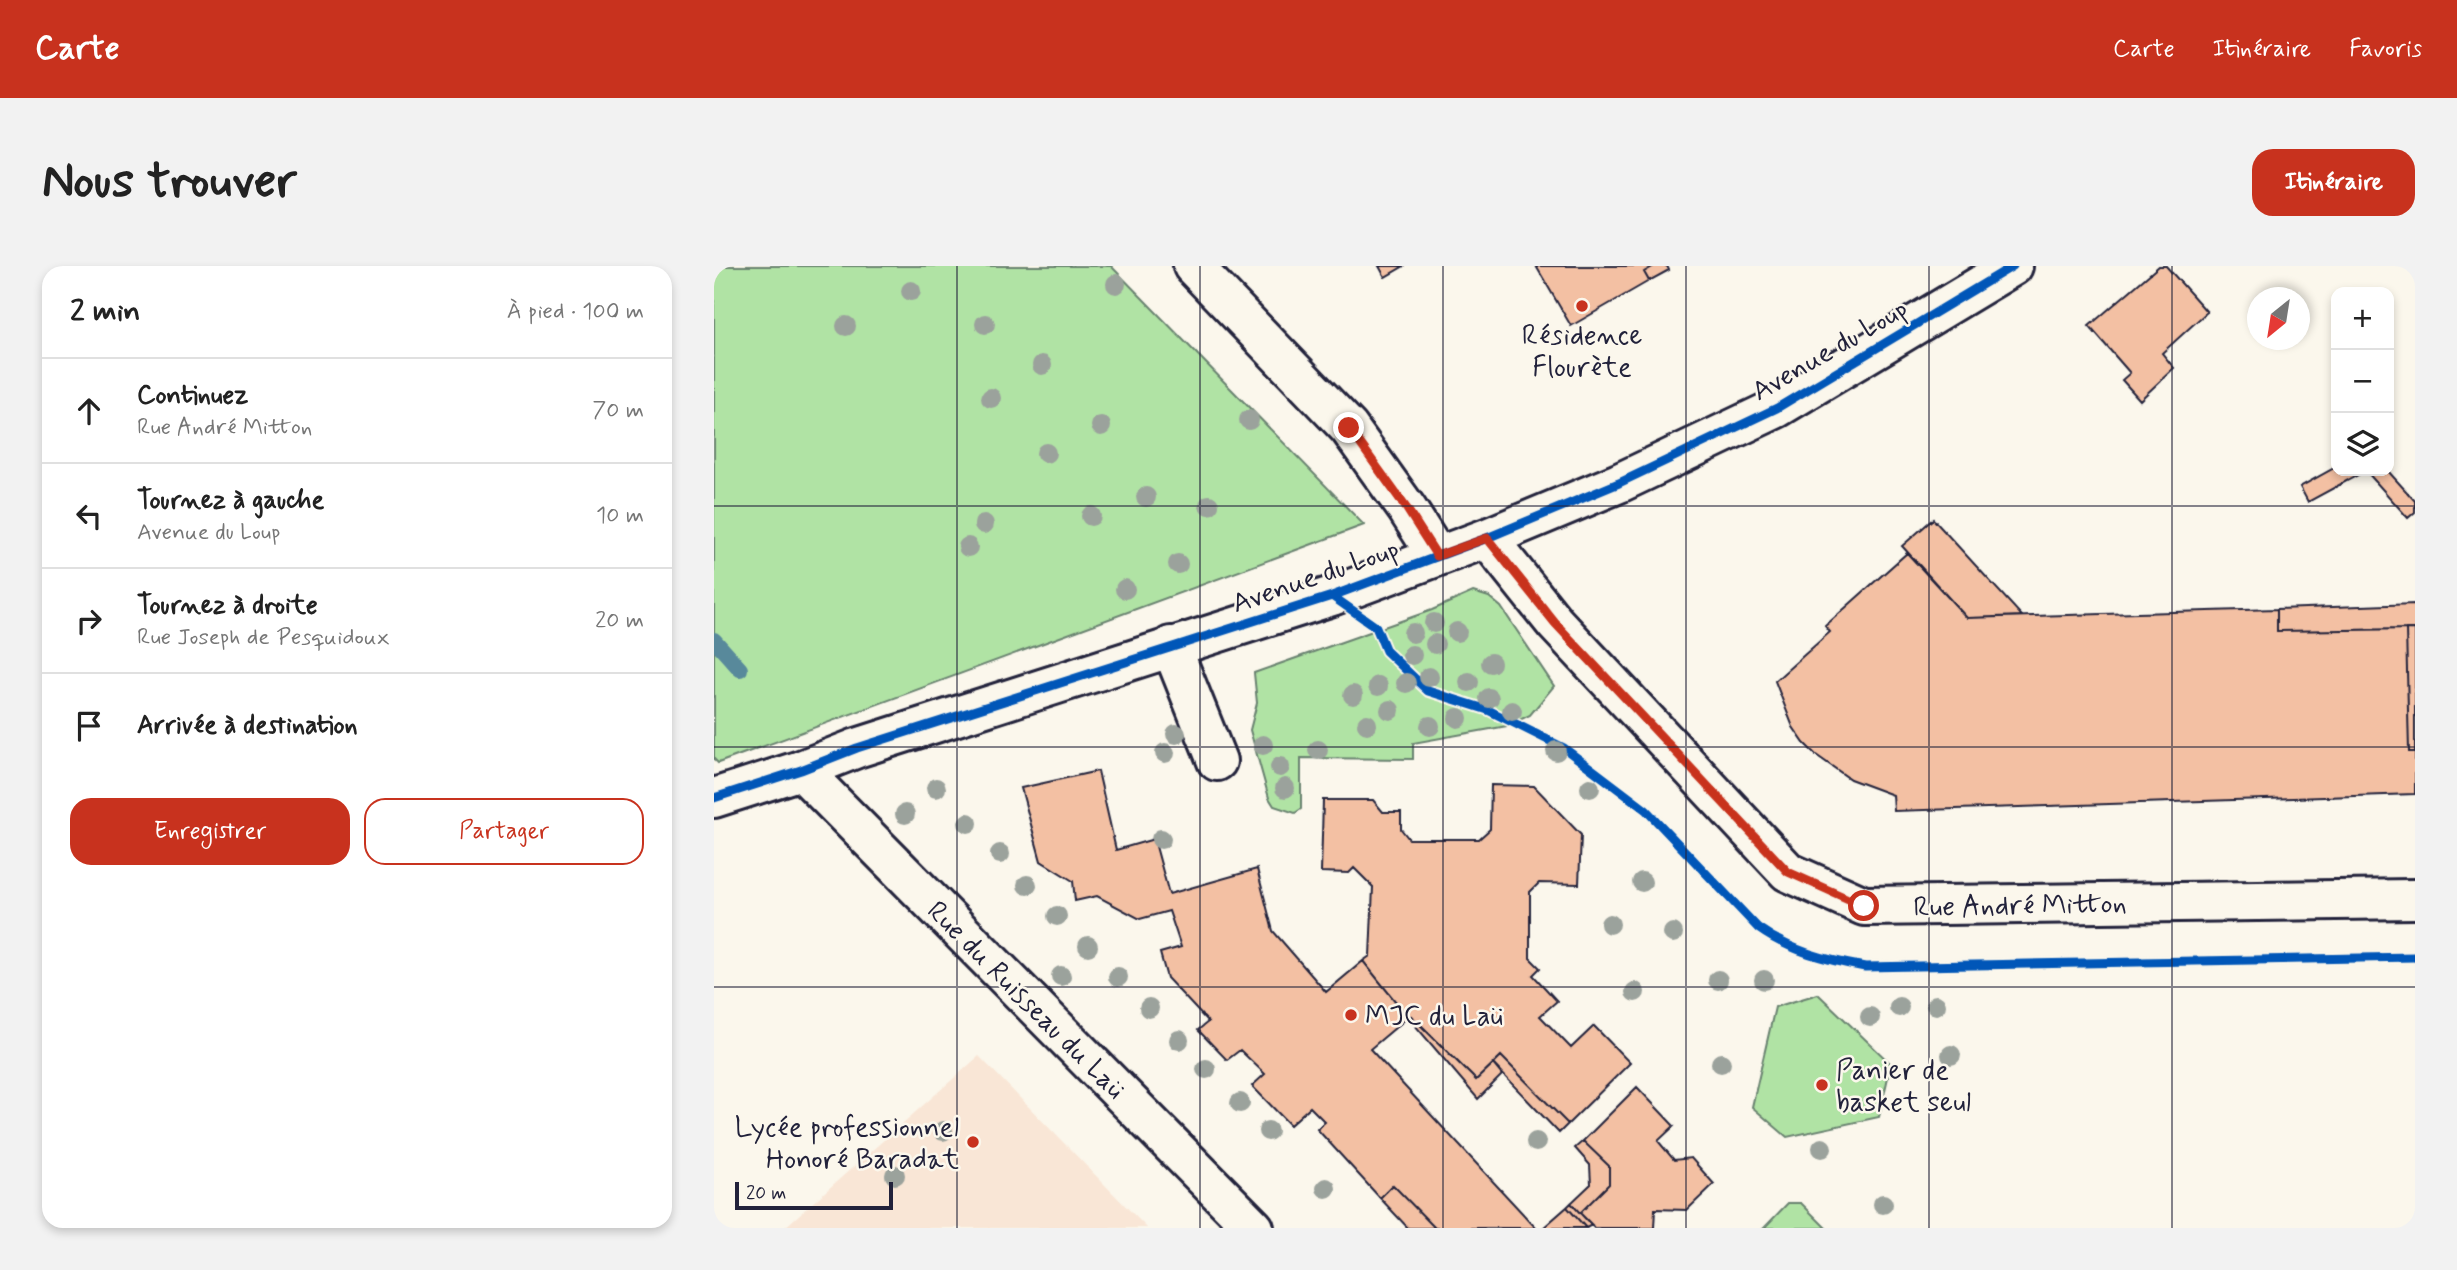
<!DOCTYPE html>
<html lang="fr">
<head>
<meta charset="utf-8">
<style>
	body { margin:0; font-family:Mynerve,sans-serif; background:#f2f2f2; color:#222 }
	.controls { position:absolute; right:21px; top:21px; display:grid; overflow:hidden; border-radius:14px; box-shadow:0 4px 10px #0003 }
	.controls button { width:63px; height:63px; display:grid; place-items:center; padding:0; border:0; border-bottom:2px solid #e0e0e0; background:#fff; color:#222; font:35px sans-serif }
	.compass { position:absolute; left:1533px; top:21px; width:63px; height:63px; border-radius:50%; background:#fff; box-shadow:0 4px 10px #0003; rotate:210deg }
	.scale { position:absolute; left:21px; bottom:18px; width:158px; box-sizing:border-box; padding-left:7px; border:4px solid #22223b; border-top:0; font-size:19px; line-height:24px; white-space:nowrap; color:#22223b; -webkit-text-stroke:5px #fbf7ec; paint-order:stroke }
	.stop { position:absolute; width:21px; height:21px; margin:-16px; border:5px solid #c8321e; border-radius:50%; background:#fff }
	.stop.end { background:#c8321e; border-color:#fff; box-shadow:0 2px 7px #0008 }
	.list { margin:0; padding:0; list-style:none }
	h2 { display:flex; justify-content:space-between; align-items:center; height:91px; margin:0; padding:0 28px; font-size:30px }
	h2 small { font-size:23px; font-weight:400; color:#767676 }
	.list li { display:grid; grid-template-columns:46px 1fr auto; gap:21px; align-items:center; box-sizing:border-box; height:105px; padding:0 28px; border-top:2px solid #e0e0e0 }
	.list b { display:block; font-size:26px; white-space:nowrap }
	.list p { margin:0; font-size:23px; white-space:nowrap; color:#767676 }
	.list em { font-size:23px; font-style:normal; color:#767676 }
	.actions { display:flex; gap:14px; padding:21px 28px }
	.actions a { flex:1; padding:16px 0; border:2px solid #c8321e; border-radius:21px; text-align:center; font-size:24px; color:#c8321e }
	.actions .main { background:#c8321e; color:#fff }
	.icon { flex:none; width:38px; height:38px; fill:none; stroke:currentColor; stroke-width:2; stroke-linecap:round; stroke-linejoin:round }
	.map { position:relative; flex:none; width:1701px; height:962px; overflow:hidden; border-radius:21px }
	header { display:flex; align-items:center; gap:42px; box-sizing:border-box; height:98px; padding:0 35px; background:#c8321e; color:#fff }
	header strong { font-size:33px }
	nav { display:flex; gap:38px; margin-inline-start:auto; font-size:24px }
	.intro { display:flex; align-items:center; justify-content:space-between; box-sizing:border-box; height:168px; padding:0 42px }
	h1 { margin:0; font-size:49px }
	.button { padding:18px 32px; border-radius:21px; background:#c8321e; color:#fff; font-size:24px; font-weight:700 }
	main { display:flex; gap:42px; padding:0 42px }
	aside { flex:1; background:#fff; border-radius:21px; box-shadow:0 4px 10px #0003 }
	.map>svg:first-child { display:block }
	.built { fill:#f9e6d6 }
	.green { fill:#b0e3a4; stroke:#698270; stroke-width:2 }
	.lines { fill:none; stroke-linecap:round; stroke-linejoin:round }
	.stream { stroke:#59899b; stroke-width:16 }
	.building { fill:#f3c0a3; stroke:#22223b; stroke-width:2 }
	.minor-casing { stroke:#22223b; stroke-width:44 }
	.minor { stroke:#fbf7ec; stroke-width:38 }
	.cycleway-casing { stroke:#fbf7ec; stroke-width:13 }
	.cycleway { stroke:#0057b8; stroke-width:9 }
	.tree { fill:#9ba29c }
	.route { stroke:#c8321e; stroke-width:9 }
	.grid { fill:none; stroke:#22223b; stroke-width:2; stroke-opacity:0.55 }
	.poi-dot { fill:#c8321e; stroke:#fbf7ec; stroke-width:2.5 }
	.labels { text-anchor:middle; stroke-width:5; stroke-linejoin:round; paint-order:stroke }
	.poi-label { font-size:28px; fill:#22223b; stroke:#fbf7ec; text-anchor:start }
	.street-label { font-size:28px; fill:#22223b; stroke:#fbf7ec }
</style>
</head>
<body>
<header>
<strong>Carte</strong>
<nav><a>Carte</a><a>Itinéraire</a><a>Favoris</a></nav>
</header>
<div class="intro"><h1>Nous trouver</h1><a class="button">Itinéraire</a></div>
<main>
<aside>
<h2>2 min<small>À pied · 100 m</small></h2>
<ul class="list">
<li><svg class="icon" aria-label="ahead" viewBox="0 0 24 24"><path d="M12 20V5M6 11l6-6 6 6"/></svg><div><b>Continuez</b><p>Rue André Mitton</p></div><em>70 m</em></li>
<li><svg class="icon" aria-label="left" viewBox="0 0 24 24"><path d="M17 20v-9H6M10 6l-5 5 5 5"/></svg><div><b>Tournez à gauche</b><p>Avenue du Loup</p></div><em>10 m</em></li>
<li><svg class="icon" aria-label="right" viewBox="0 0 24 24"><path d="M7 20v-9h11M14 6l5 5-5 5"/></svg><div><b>Tournez à droite</b><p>Rue Joseph de Pesquidoux</p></div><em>20 m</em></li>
<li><svg class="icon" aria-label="arrive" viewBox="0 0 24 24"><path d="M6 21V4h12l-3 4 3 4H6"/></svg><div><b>Arrivée à destination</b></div></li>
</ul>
<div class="actions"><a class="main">Enregistrer</a><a>Partager</a></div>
</aside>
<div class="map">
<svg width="1701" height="962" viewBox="0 0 1701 962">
	<rect width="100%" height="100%" fill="#fbf7ec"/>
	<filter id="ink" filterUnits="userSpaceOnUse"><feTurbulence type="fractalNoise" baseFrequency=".0143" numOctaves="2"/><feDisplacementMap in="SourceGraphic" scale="14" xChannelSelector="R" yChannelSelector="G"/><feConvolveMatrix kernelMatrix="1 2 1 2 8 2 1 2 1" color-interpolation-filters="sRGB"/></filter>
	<g filter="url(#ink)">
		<path class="built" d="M265,790L433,962H70Z"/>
		<path class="green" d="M0,0H397L650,259L4,497L0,493Z
			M759,326L775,331L787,341L840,420L816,449L793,460L699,477V493L587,492V543L581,547L560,540L555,532L536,464L543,437L540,407L718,344Z
			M1104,728L1177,798L1165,851L1073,871L1038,841L1061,741Z
			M1074,937H1087L1112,962H1050Z"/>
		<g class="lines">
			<path class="stream" d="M0,374L26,403"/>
		</g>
		<path class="building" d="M665,0H690L671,11Z
			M822,0H940L930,6L935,15L857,60Z
			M940,0H953L955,4L935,15L930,6Z
			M1445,0H1452L1493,46L1448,87L1460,102L1426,134L1408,114L1416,107L1375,60Z
			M1622,201V205H1651L1594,236L1586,221Z
			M1652,205H1674L1701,235V246L1694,252Z
			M1219,253L1308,350L1253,352L1188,280Z
			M1193,287L1253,352L1563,343V365L1692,363L1695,486H1701V528L1180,545L1179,529L1136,513L1102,489L1090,477L1079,461L1061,415L1116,366L1111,360Z
			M1701,338V363L1563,365V343Z
			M1692,363H1701V486H1695Z
			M384,505L402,584L440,573L455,628L543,603L559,665L612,726L649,695L694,751L656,783L822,962H721L679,919L666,932L603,863L611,856L596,841L576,859L538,820L551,808L526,784L513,794L484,764L494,756L453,712L446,687L467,681L455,645L426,653L383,630L361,635L359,615L327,595L307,522Z
			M777,519L820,520L867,569L865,618L825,617L816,626V692L826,702L819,709L843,735L826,750L857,782L880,760L916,797L854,858L787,790L762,814L709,761L697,750L694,751L649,695L656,690L659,621L640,602L635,607L607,606L609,534H659L669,546H687V563L695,573H765L776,563Z
			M697,750L762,814L779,798L788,809L764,833L694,751Z
			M787,790L854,858L845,867L779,798Z
			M923,821L960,860L944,875L960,894L977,892L1000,918L973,944L941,943L940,962H880L866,947L895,918V900L869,875Z
			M869,875L895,900V918L866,947L857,937L877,918L876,899L861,882Z
			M679,919L721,962H694L666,932Z
			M857,937L866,947L878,959L872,962L853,941Z
			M853,941L872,962H829Z"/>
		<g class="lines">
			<g class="minor-casing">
				<path id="minor" d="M479,0L635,162L693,243L723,290
					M773,272L841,357L1074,606L1150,640L1701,633
					M457,380L503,495
					M87,504L540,962
					M0,532L87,504L143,482L618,330L773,272L905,217L1063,142L1299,0"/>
			</g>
			<use href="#minor" class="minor"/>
			<g class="cycleway-casing">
				<path id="cycleway" d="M618,330L662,361L672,385L714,425L774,444L850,482L932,544L1044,662C1076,685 1112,694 1151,701L1701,691
					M0,532L87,504L143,482L618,330L773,272L905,217L1063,142L1299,0"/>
			</g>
			<use href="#cycleway" class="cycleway"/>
		</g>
		<g class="tree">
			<circle cx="402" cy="18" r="10"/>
			<circle cx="197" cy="25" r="10"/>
			<circle cx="271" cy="58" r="10"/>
			<circle cx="132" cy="60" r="10"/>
			<circle cx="328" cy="99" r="10"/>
			<circle cx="277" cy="132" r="10"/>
			<circle cx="535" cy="154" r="10"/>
			<circle cx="387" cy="160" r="10"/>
			<circle cx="332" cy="187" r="10"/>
			<circle cx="432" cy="231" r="10"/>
			<circle cx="495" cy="239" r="10"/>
			<circle cx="377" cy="250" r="10"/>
			<circle cx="270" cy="258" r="10"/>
			<circle cx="254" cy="281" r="10"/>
			<circle cx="464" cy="298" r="10"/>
			<circle cx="411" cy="323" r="10"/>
			<circle cx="720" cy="357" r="10"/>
			<circle cx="743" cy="366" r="10"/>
			<circle cx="699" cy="367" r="10"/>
			<circle cx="721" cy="378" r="10"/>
			<circle cx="698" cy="389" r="10"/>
			<circle cx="777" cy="397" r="10"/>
			<circle cx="715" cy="411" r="10"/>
			<circle cx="755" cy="416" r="10"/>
			<circle cx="692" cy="417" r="10"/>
			<circle cx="664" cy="420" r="10"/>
			<circle cx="639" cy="429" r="10"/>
			<circle cx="775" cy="432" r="10"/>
			<circle cx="676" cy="444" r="10"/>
			<circle cx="798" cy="445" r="10"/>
			<circle cx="744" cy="452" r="10"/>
			<circle cx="653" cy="458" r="10"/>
			<circle cx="716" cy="460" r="10"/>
			<circle cx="462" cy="468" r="10"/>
			<circle cx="549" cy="479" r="10"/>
			<circle cx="604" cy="484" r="10"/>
			<circle cx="842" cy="485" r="10"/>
			<circle cx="451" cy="487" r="10"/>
			<circle cx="566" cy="501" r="10"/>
			<circle cx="222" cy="522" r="10"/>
			<circle cx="571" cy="522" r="10"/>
			<circle cx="876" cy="522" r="10"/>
			<circle cx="191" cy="548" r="10"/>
			<circle cx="254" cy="557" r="10"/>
			<circle cx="447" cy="573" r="10"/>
			<circle cx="286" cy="588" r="10"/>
			<circle cx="928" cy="616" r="10"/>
			<circle cx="313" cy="619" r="10"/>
			<circle cx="343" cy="650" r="10"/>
			<circle cx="896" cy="658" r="10"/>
			<circle cx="959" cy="667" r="10"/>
			<circle cx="374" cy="680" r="10"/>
			<circle cx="347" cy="710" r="10"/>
			<circle cx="404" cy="711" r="10"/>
			<circle cx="1004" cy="714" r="10"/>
			<circle cx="1050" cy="714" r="10"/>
			<circle cx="921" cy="726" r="10"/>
			<circle cx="1222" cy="739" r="10"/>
			<circle cx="1185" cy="741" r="10"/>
			<circle cx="435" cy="742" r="10"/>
			<circle cx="1156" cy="751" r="10"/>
			<circle cx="465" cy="774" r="10"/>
			<circle cx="1237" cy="789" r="10"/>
			<circle cx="1007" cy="797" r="10"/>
			<circle cx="492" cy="803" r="10"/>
			<circle cx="526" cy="837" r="10"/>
			<circle cx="229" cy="865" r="10"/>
			<circle cx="554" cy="865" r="10"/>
			<circle cx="822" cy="876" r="10"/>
			<circle cx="1108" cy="882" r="10"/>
			<circle cx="181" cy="909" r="10"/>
			<circle cx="612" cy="922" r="10"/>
			<circle cx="1169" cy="938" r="10"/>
		</g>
	</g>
	<g class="lines" filter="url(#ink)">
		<path class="route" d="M635,162L693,243L723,290L773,272L841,357L1074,606L1150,640"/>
	</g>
	<path class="grid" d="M243,0V962M486,0V962M729,0V962M972,0V962M1215,0V962M1458,0V962M0,240H1701M0,481H1701M0,721H1701"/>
	<g class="poi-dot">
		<circle cx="868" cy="40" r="7"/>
		<circle cx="637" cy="749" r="7"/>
		<circle cx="1108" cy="819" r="7"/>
		<circle cx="259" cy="876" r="7"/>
	</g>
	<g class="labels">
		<g class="poi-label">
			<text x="868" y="78" text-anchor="middle">Résidence<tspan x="868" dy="32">Flourète</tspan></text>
			<text x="651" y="759">MJC du Laü</text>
			<text x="1122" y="813">Panier de<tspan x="1122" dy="32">basket seul</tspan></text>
			<text x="245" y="870" text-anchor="end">Lycée professionnel<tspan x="245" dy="32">Honoré Baradat</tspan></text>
		</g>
		<g class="street-label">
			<text transform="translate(1115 83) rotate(-30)" y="10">Avenue du Loup</text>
			<text transform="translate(601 309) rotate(-19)" y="10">Avenue du Loup</text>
			<text transform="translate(1306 638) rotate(-1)" y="10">Rue André Mitton</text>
			<text transform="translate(313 733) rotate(45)" y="10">Rue du Ruisseau du Laü</text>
		</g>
	</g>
</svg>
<div class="controls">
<button>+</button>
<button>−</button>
<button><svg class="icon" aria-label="layers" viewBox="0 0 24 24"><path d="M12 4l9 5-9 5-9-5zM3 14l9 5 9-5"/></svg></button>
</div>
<svg class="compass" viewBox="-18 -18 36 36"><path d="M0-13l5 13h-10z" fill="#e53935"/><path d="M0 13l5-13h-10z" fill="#767676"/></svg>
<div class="scale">20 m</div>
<div class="stop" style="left:1150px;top:640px"></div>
<div class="stop end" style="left:635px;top:162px"></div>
</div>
</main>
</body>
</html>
